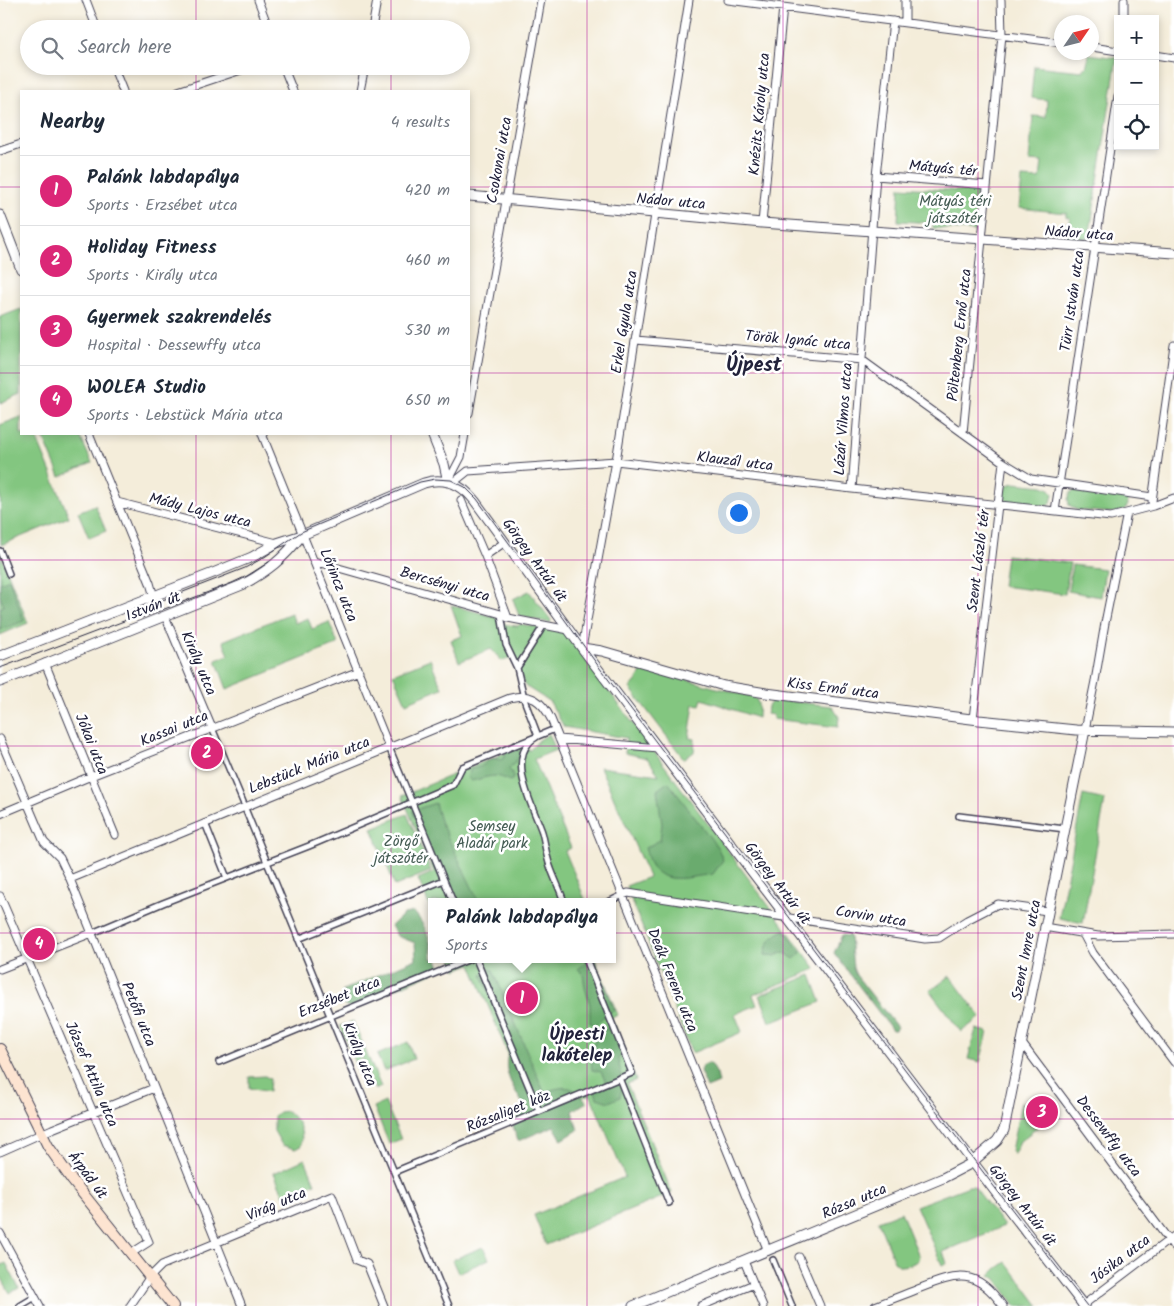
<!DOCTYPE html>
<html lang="en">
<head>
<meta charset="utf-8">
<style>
	body { margin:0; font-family:Kalam,sans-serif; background:#f2f2f3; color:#1f2937 }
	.controls { position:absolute; right:15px; top:15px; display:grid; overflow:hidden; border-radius:0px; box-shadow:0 2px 8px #0003 }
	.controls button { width:45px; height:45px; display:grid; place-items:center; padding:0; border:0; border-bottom:1px solid #e0e1e3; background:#fff; color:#1f2937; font:25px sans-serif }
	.compass { position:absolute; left:1054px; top:15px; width:45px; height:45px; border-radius:50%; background:#fff; box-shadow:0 2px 8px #0003; rotate:55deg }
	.you { position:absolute; left:738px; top:512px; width:18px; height:18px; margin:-12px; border:4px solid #fff; border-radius:50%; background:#1a73e8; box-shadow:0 0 0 8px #1a73e833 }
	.badge { display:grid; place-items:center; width:32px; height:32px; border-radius:50%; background:#db2777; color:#fff; font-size:16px; font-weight:700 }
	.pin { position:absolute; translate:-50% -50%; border:2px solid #fff; box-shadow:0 1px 5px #0006 }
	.popup { position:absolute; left:428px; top:898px; width:188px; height:65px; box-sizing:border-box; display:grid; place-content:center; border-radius:0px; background:#fff; filter:drop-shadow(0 1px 4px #0005); font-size:16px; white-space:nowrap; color:#747a83 }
	.popup b { font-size:19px; color:#1f2937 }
	.popup::after { content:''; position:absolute; left:50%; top:100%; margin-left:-10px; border:10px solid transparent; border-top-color:#fff }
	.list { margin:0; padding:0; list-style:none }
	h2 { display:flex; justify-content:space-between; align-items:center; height:65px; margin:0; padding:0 20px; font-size:21px }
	h2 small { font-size:16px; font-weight:400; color:#747a83 }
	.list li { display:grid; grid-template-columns:32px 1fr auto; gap:15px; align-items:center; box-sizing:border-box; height:70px; padding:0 20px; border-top:1px solid #e0e1e3 }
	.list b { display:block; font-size:19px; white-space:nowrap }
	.list p { margin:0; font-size:16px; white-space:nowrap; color:#747a83 }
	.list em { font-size:16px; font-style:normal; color:#747a83 }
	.icon { flex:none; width:28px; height:28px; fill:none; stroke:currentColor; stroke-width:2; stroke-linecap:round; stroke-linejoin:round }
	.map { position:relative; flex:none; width:1174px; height:1306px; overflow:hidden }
	.search { position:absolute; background:#fff; box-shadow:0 2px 8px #0003; left:20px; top:20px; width:450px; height:55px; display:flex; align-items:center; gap:12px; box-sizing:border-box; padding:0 18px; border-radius:28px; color:#747a83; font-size:19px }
	.panel { position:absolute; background:#fff; box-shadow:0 2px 8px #0003; left:20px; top:90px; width:450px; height:345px; border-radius:0px }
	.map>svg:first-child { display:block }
	.green { fill:#83c680; stroke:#52745e }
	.forest { fill:#6aab6e; stroke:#466654 }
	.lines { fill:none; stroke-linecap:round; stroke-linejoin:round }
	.pedestrian-casing { stroke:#424053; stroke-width:8 }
	.minor-casing { stroke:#424053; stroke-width:9 }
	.tertiary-casing { stroke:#424053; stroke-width:11 }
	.secondary-casing { stroke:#424053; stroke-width:12 }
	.pedestrian { stroke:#fff; stroke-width:5 }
	.minor { stroke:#fff; stroke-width:7 }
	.tertiary { stroke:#fff; stroke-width:9 }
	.secondary { stroke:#fde4d1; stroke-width:10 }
	.tram { stroke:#22223b; stroke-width:1 }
	.grid { fill:none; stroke:#b5179e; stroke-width:1; stroke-opacity:0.55 }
	.labels { text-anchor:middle; stroke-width:5; stroke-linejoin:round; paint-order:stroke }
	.street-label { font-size:15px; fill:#22223b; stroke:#fff }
	.park-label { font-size:15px; fill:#445b53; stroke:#fff }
	.quarter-label { font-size:18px; font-weight:bold; fill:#22223b; stroke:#fff }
	.district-label { font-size:20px; font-weight:bold; fill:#22223b; stroke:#fff }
</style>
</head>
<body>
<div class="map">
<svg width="1174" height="1306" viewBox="0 0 1174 1306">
	<rect width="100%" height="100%" fill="#fff"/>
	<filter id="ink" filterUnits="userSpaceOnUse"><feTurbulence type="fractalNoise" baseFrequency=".02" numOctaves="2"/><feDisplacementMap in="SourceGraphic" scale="10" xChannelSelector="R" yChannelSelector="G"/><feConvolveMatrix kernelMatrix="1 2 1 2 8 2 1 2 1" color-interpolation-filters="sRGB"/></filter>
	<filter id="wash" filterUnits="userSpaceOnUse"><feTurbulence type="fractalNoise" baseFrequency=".0096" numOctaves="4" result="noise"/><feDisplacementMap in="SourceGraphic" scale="20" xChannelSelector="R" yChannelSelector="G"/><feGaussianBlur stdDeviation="1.12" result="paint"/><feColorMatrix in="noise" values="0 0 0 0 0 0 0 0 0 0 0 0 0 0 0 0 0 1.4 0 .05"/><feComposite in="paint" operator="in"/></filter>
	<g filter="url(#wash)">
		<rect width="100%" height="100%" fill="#f4edda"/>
		<path class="green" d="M1089,54L1117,58L1089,238H1068L1065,230L1066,223H1070V218L1066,217V213L1019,208L1022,178L1040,179L1042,162L1029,161L1033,116L1046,117L1047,100L1031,98L1034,66L1082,71L1083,68H1086Z
			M900,187L977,192L975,231L933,228V223L898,221Z
			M21,309V394L0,403V317Z
			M21,417V434H35L69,517L1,545L0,425Z
			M42,434H79L92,463L60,477Z
			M1014,483L1043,486L1050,489L1053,494L1051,503L1047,506L1008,502L1004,498V492L1007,485Z
			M1077,490L1121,496L1127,498L1128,505L1124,511L1115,513L1077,510L1069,505L1068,499L1071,492Z
			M95,505L106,531L89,538L78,512Z
			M0,553L28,623L0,635Z
			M1006,555L1070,563L1065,594L1002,586Z
			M1072,565L1105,569L1101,597L1068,591Z
			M529,591L551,620L550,623L519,616L513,599Z
			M451,605L495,617L507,625L518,626L520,624L565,632L816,969L753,995L757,1005L735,1014L742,1032L692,1053L626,886L649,877L600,767L659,775L647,758L625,753L626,738L564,727L550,702L525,686L512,657L502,661L491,649L459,662L451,640L462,636Z
			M291,613L295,623L308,618L312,629L329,622L338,644L227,689L216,660L229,655L223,641Z
			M430,659L442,688L406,703L393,674Z
			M641,666L713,687L752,696C761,701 758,709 758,718L702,699L700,705L694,704L689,738L695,739L694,752L684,759L630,688C636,681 642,676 641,666Z
			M773,700H779L832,706L839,717L838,727L773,719V715L767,714L768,706Z
			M549,734L556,750L534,759L571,848L565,851L586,902H432V912L418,879L434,872L402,796L526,744L529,751L539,740Z
			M1083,795L1105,800L1083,923L1059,918Z
			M407,814L431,871L395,886L372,828Z
			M452,959H595L618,1015L611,1018L636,1080L627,1084L672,1193L546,1245L534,1215L625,1177L590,1094L534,1117L471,964L456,970Z
			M811,975L821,1002L770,1022L760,995Z
			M950,976L981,1017L961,1032L930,991Z
			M353,1021L381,1087L375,1090L348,1023Z
			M345,1024L366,1073L360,1076L340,1026Z
			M976,1029L988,1032L980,1062L968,1059Z
			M408,1042L414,1059L384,1071L377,1055Z
			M265,1076L270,1079L269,1092L249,1088V1077Z
			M385,1102L401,1139L389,1144L374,1107Z
			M1021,1103L1028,1104L1042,1124L1020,1141L1014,1154H1013L1011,1151Z
			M287,1111C299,1120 304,1131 301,1146L295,1149L282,1145L274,1131V1116L279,1112Z
			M305,1159L315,1183L284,1196L274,1173Z
			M969,1186H974L1004,1226L943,1252L947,1263L942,1265L916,1206Z
			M901,1212L919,1256L918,1260C913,1264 906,1266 900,1266L894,1261L878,1221Z
			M483,1247L489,1259L458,1273L452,1260Z
			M1006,1262L1039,1306H1016L996,1279L990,1275L996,1269Z
			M6,1263L19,1288L10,1293L0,1275V1266Z"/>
		<path class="forest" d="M9,579L24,621L0,630V608L4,606L0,596V583Z
			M517,746L521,755L509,769L514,776L512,780L509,781C495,772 486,778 471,781L467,777L471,769C474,768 477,768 480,767C489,763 488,755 500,760L504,758L506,751Z
			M668,782L718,848L723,860L713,874C694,876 665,886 652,867C648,862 647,853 645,848L660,840L662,824L657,790Z
			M435,803L440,821L479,902H457L445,891L412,811Z
			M414,912C426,926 432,941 432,959H437L441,969L351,1008L343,1004V990L416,959L415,943L397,936L391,926L404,914Z
			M785,930L801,953L794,959L784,952L775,956L765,955C766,942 773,935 785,930Z
			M842,935L850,936L853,968L856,975L897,1027L895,1030H892L834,953Z
			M586,959H594L614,1010L603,1017L595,1026L590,1022V1004L585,988L583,974L578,969L587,962Z
			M490,969L493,970L544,1092C566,1086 571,1083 587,1102L572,1111L578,1130L562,1140L554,1126L518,1141L513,1126L523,1104C511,1083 501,1071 510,1047L482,975Z
			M615,1025L625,1051L618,1059L623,1084L620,1097L609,1102L597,1098L595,1091L608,1086L601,1072L592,1070L591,1058L596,1034Z
			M708,1063L711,1064L717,1074L719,1083L707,1088L700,1071L702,1066Z"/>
	</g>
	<g filter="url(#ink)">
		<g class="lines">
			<g class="pedestrian-casing">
				<path id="pedestrian" d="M0,551L9,574
					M501,614L506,645L517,668L525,702L538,736C535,738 531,740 529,743C509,764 534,809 542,832C545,843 546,855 550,866C554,878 560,889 564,902
					M517,668L544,625
					M212,728L243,802
					M389,747L453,902
					M246,811L449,1306
					M959,816L1065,829
					M205,823L227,878
					M608,902L623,895
					M92,933L163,903L309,846L453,785L462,767L555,729
					M298,939L444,880
					M476,959L539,1111
					M219,1062L470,959
					M619,1078L669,1203
					M394,1172L632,1073L586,959
					M773,1260L792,1306
					M20,1306L35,1297"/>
			</g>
			<g class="minor-casing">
				<path id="minor" d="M86,0L97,29
					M258,0L269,29
					M728,0L1062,43
					M905,0V22
					M1124,0V19
					M372,29L377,0
					M1092,47L1118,51
					M1155,55L1174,58
					M113,66L123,91
					M283,66L293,91
					M178,91L253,66
					M360,91L365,66
					M0,151L21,144
					M876,176L987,185
					M762,223L783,7
					M636,340L862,360L1003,462L1031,479L1152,497
					M469,413L541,0
					M963,433L1002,35L1001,0
					M89,434L150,583L154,597
					M262,434L389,747
					M448,482L461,457L465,434
					M453,483L468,471L616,461L852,489L1111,517L1153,506L1174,498
					M852,489L876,176L893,21
					M461,500L485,556L508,618
					M1152,501L1174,345
					M117,502L277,543
					M1055,511L1118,96
					M485,556L505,542
					M314,561L501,614L508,618L569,630
					M165,616L212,728
					M582,648L616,461L689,0
					M45,663L115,835
					M973,719L1003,462
					M1085,730L1095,681L1105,623L1127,513
					M0,739L44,842L60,858L70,879L242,1306
					M559,739L658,748
					M0,814L91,776L359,671
					M70,879L510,698C531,692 542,701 551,719L768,1251
					M623,895L628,893L925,939L939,938L967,920L998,904L1047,911
					M0,896L149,1242L130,1254
					M1044,927L1098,936L1174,934
					M1083,934L1093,953L1174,1062
					M0,969L92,933
					M1021,1042L1174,1247
					M0,1152L52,1129L154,1088
					M0,1233L40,1306
					M799,1257L820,1306
					M744,1261L763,1306
					M130,1306L149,1278L162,1265L332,1195L357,1260L367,1264L384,1306
					M701,1306L754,1284
					M875,1306C889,1300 904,1295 918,1289C958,1273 976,1268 1003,1306
					M1082,1306L1174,1236"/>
			</g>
			<g class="tertiary-casing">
				<path id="tertiary" d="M469,196L762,223L1174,253
					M0,215L21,269
					M432,434L444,464L448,482
					M582,648L602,651L724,686L766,693L979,720L1076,730L1174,732
					M0,656L213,573L252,557L277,543L302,535L424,483C444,477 462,484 475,501L582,648L1010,1211L1084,1306
					M0,682L242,585C268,571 283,559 302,535
					M633,1306L943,1178L970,1164L997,1141L1004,1130L1085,730"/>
			</g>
			<g class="secondary-casing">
				<path id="secondary" d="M0,1049L48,1146L72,1180L173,1306"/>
			</g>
			<use href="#pedestrian" class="pedestrian"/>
			<use href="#minor" class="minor"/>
			<use href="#tertiary" class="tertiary"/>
			<use href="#secondary" class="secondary"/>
			<path class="tram" d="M141,618L232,583L247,576L269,562
				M0,668L124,621L160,601L245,568L263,558L301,532L420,482L435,479L451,480L465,487L477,499L602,671L996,1189L1087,1306"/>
		</g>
	</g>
	<path class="grid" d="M196,0V29M391,0V29M587,0V1306M783,0V1306M978,0V1306M196,66V91M391,66V91M0,187H21M469,187H1174M0,373H21M469,373H1174M196,434V1306M391,434V1306M0,560H1174M0,746H1174M0,933H1174M0,1119H1174"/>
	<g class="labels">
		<g class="street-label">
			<text transform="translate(759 114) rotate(-85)" y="5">Knézits Károly utca</text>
			<text transform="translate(499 160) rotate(-80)" y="5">Csokonai utca</text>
			<text transform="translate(943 168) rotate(5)" y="5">Mátyás tér</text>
			<text transform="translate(671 201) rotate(5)" y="5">Nádor utca</text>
			<text transform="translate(1079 233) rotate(4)" y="5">Nádor utca</text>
			<text transform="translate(1072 301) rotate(-82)" y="5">Türr István utca</text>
			<text transform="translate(624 322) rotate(-81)" y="5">Erkel Gyula utca</text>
			<text transform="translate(959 335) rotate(-84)" y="5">Pöltenberg Ernő utca</text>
			<text transform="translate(798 340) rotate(5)" y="5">Török Ignác utca</text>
			<text transform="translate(843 419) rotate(-86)" y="5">Lázár Vilmos utca</text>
			<text transform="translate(735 461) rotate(7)" y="5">Klauzál utca</text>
			<text transform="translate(200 510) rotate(14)" y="5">Mády Lajos utca</text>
			<text transform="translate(535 560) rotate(54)" y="5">Görgey Artúr út</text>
			<text transform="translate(978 561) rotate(-83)" y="5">Szent László tér</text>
			<text transform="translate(445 584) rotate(16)" y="5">Bercsényi utca</text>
			<text transform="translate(339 585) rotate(68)" y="5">Lőrincz utca</text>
			<text transform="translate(153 606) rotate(-21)" y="5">István út</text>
			<text transform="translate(199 663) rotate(67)" y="5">Király utca</text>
			<text transform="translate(833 688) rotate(7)" y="5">Kiss Ernő utca</text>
			<text transform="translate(174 728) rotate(-22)" y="5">Kassai utca</text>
			<text transform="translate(92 744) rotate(68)" y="5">Jókai utca</text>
			<text transform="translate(309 765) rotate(-22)" y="5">Lebstück Mária utca</text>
			<text transform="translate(778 883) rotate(53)" y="5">Görgey Artúr út</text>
			<text transform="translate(871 916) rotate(9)" y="5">Corvin utca</text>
			<text transform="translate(1026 950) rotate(-79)" y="5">Szent Imre utca</text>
			<text transform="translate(673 980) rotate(68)" y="5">Deák Ferenc utca</text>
			<text transform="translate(339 997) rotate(-22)" y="5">Erzsébet utca</text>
			<text transform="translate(139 1014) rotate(68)" y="5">Petőfi utca</text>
			<text transform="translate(360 1054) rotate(68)" y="5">Király utca</text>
			<text transform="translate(92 1074) rotate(67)" y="5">József Attila utca</text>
			<text transform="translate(508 1111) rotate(-22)" y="5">Rózsaliget köz</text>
			<text transform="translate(1109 1136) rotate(53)" y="5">Dessewffy utca</text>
			<text transform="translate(88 1175) rotate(53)" y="5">Árpád út</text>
			<text transform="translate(854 1201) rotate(-23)" y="5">Rózsa utca</text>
			<text transform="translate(276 1204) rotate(-23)" y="5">Virág utca</text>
			<text transform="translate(1023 1205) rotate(52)" y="5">Görgey Artúr út</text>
			<text transform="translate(1120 1259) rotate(-37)" y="5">Jósika utca</text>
		</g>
		<g class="park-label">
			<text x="955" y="206">Mátyás téri<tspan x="955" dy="17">játszótér</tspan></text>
			<text x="492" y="831">Semsey<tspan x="492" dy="17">Aladár park</tspan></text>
			<text x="401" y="846">Zörgő<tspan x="401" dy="17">játszótér</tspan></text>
		</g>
		<g class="quarter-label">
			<text x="577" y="1040">Újpesti<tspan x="577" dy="21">lakótelep</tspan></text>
		</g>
		<g class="district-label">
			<text x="754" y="371">Újpest</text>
		</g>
	</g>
</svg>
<div class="controls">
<button>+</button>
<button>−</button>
<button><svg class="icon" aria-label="locate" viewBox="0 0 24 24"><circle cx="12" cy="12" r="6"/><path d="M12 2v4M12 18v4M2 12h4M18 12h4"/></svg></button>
</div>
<svg class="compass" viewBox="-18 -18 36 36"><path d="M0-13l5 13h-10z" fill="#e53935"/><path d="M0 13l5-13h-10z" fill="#747a83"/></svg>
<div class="you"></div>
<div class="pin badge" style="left:522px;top:998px">1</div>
<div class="popup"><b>Palánk labdapálya</b>Sports</div>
<div class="pin badge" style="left:207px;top:753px">2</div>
<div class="pin badge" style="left:1042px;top:1112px">3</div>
<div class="pin badge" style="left:39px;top:944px">4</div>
<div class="search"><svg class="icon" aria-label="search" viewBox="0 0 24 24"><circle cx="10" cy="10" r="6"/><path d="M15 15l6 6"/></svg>Search here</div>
<section class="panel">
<h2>Nearby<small>4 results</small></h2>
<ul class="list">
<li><span class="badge">1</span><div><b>Palánk labdapálya</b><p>Sports · Erzsébet utca</p></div><em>420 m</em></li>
<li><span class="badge">2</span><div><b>Holiday Fitness</b><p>Sports · Király utca</p></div><em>460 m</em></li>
<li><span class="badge">3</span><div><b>Gyermek szakrendelés</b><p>Hospital · Dessewffy utca</p></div><em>530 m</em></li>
<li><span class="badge">4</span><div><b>WOLEA Studio</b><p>Sports · Lebstück Mária utca</p></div><em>650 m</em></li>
</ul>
</section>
</div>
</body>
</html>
